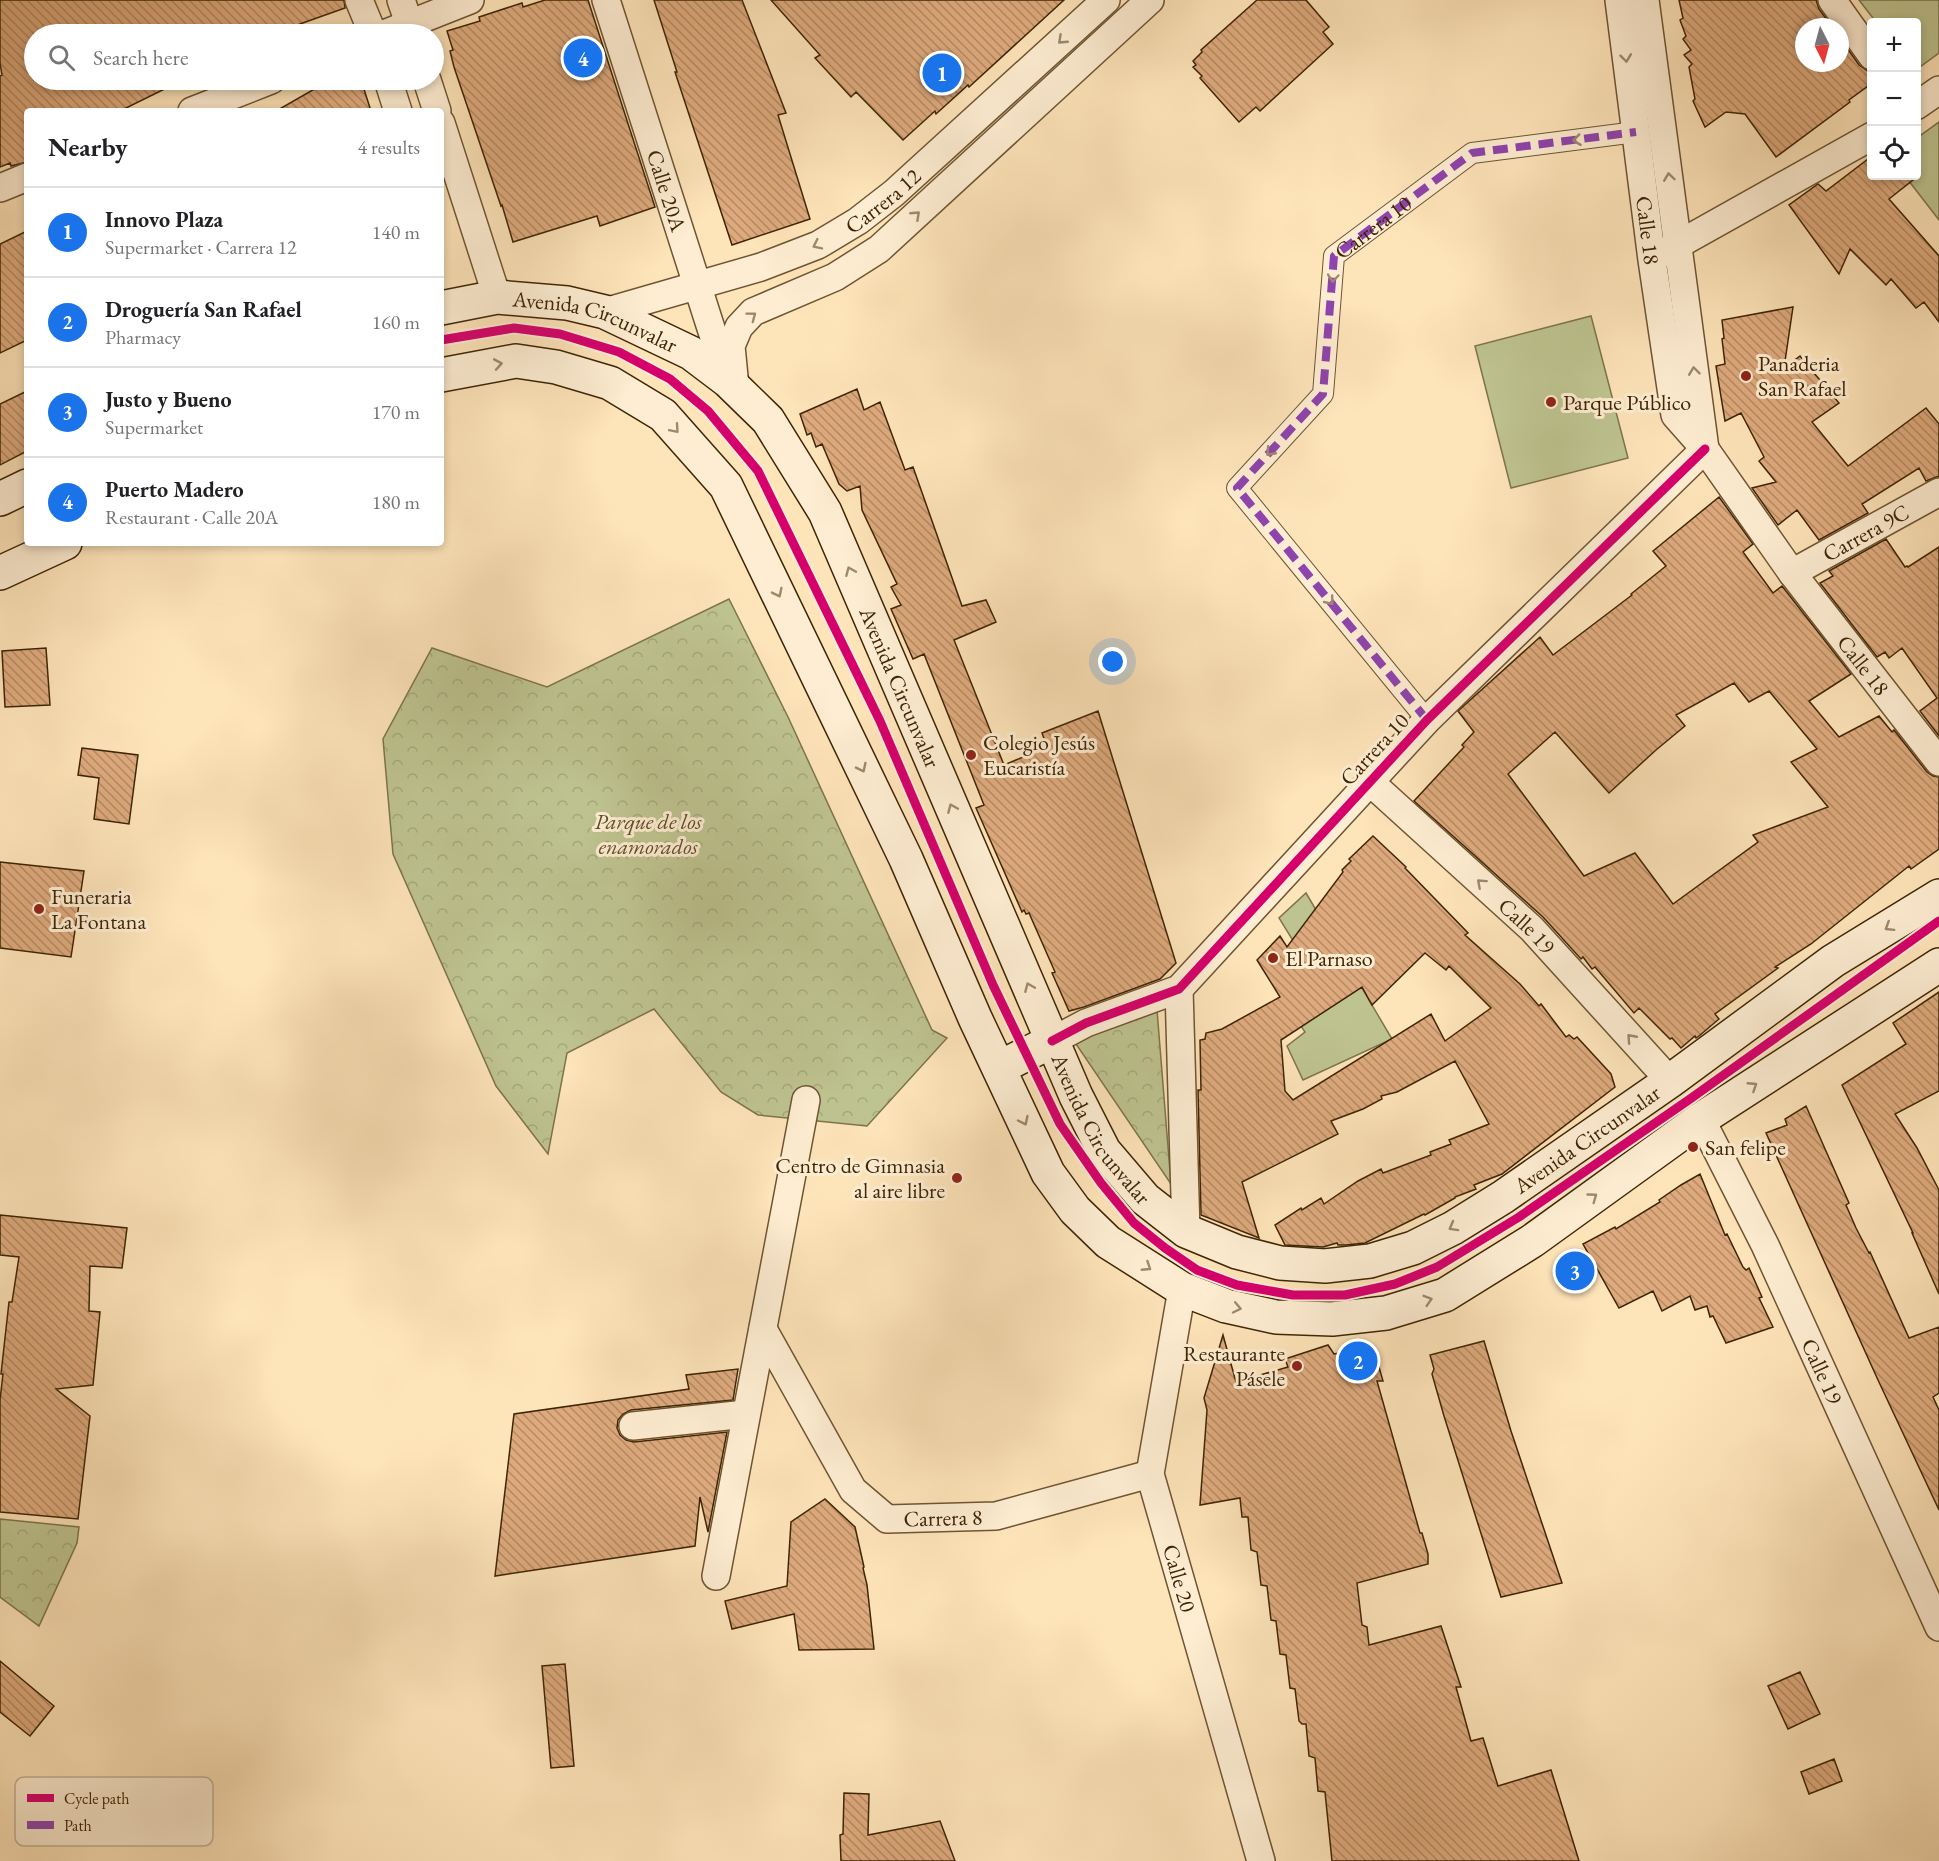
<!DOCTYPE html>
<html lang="en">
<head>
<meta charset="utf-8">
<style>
	body { margin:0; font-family:"EB Garamond",serif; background:#f2f2f2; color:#202124 }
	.controls { position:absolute; right:18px; top:18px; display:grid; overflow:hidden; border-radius:6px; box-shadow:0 3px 9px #0003 }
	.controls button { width:54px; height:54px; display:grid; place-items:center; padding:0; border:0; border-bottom:2px solid #e0e0e0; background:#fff; color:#202124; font:30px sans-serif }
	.compass { position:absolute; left:1795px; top:18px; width:54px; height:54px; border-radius:50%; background:#fff; box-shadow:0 3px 9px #0003; rotate:174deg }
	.you { position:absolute; left:1113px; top:662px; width:21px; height:21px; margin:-15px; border:4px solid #fff; border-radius:50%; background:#1a73e8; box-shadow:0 0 0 9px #1a73e833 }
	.badge { display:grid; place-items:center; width:39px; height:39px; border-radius:50%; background:#1a73e8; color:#fff; font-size:20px; font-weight:700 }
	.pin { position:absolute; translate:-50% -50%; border:3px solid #fff; box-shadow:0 2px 6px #0006 }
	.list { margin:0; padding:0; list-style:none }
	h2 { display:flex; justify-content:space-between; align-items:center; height:78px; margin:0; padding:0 24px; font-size:26px }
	h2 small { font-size:20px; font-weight:400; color:#757577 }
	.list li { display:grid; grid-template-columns:39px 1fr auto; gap:18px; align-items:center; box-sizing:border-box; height:90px; padding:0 24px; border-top:2px solid #e0e0e0 }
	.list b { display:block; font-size:22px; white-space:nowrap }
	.list p { margin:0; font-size:20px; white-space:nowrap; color:#757577 }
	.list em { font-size:20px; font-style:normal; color:#757577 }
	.icon { flex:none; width:33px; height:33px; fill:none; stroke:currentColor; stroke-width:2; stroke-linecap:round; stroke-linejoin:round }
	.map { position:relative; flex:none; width:1939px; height:1861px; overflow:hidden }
	.search { position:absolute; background:#fff; box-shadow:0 3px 9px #0003; left:24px; top:24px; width:420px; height:66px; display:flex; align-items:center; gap:15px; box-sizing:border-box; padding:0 21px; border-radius:33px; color:#757577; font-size:22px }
	.panel { position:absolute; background:#fff; box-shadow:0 3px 9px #0003; left:24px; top:108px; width:420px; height:438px; border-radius:6px }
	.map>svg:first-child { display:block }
	.grass { fill:#bec490; stroke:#7e744a; stroke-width:1.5 }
	.forest { fill:url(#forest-crowns); stroke:#7e744a; stroke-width:1.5 }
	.building { fill:url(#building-back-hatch); stroke:#3e2504; stroke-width:1.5; fill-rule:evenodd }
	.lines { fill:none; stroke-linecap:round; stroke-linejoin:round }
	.pedestrian-casing { stroke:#6e5531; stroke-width:22 }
	.minor-casing { stroke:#6e5531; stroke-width:30 }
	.secondary-casing { stroke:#3e2504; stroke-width:36 }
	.pedestrian { stroke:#feedd2; stroke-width:20 }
	.minor { stroke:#feedd2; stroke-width:27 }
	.secondary { stroke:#feedd2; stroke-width:33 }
	.quiet { stroke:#8e44ad; stroke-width:8; stroke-dasharray:15 8; stroke-linecap:butt }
	.cycleway-casing { stroke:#feedd2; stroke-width:13 }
	.cycleway { stroke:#d6006c; stroke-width:9 }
	.oneway { stroke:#9e896b }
	.poi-dot { fill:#8f2418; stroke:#feedd2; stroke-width:2 }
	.labels { text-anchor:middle; stroke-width:6; stroke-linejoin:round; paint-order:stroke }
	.street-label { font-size:22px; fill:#3e2504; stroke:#feedd2 }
	.poi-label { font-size:22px; fill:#3e2504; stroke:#feedd2; text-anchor:start }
	.park-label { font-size:22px; font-style:italic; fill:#5e4d27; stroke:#feedd2 }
	.key { fill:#feedd2; stroke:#c4b194; stroke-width:1.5 }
	.key-label { font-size:16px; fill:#3e2504 }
</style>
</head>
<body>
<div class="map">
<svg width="1939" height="1861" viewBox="0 0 1939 1861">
	<defs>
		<pattern id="forest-crowns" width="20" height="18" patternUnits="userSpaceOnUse" patternTransform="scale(1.5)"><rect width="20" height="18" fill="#bec490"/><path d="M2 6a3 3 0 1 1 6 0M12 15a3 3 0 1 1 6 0" fill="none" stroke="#a4a87b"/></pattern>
		<pattern id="building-back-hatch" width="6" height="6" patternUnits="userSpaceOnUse" patternTransform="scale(1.5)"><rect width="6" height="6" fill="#deaa7d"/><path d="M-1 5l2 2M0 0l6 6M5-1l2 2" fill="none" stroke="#b58a64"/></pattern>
	</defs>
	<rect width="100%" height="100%" fill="#fee4b9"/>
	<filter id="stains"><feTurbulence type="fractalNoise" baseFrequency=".00333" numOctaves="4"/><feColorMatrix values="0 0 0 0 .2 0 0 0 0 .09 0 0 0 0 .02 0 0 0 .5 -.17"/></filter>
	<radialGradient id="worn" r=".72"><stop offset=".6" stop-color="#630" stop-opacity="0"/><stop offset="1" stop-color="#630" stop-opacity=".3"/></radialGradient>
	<path class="grass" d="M1859,0H1939V53L1917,69L1916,22H1876Z
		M1939,122V220L1905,176H1916L1917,138Z
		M1591,316L1628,458L1511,488L1475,346Z
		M1306,893L1392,1039L1303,1080L1287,1046L1305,1032L1295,1017L1329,999L1279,918Z"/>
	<path class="forest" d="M729,599L788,717L932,1030L947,1038L867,1126L758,1115L721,1092L654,1009L567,1053L548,1154L496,1086L393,854L383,739L432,648L547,687Z
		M1157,1010L1171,1184L1076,1044L1110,1020Z
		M0,1519L79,1527L77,1543L39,1626L0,1597Z"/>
	<path class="building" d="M0,0H344L345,8L300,24L279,34H34V80H178L179,82L120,111H27V162L11,166L10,163L0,167V76L2,75L0,63Z
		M545,0H588L655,207L600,226L597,216L513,242L502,205L501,206L454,67L450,51L453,50L447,31L480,21L479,17L522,3L523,7Z
		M654,0H742L786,113L778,115L810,219L732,245L675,72H677Z
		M771,0H1064L969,87L968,85L936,114L935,111L903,140L856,92L851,97L815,58L820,55Z
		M1257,0H1306L1329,27L1323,32L1333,44L1260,111L1256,107L1239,122L1200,78L1202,76L1193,67L1196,65L1193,61L1202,52L1201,50Z
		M1679,0H1816L1819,9L1832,27H1804V63H1840V38L1859,65L1872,74V83L1849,100L1850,102L1776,157L1745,114L1726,112L1705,127L1693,101L1695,99L1689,67L1692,64L1684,55L1691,50L1683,39L1686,36L1680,20L1683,18Z
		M330,80L331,83L338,80H361L371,111H276Z
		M1872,156V176H1918L1889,199L1939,256V322L1924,302L1916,308L1891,279L1886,285L1850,249L1839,274L1789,205L1818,184L1826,191Z
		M27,231V340L0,353V244Z
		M1793,307L1784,368L1800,356L1839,403L1812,422L1848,466L1926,408L1939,424V476L1926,481L1919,468L1862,504L1868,513L1819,540L1797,510L1778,525L1752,488L1776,482L1759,461L1764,457L1741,413L1725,421L1716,366L1725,364L1722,339L1724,338L1722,320Z
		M857,389L864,410L880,402L905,470L913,467L962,606L986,600L996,622L954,640L1004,765L1047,747L1042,733L1098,711L1176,963L1160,979L1084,1007L1069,1011L1052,973L1055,972L1029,913L1026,914L1024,910L1022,912L976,808L984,805L924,654L913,659L891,609L901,605L891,587L897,584L862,510L860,486L847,491L839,484L822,444L816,447L811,433L807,435L800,414Z
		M27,391V451L0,465V404Z
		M1719,497L1753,544L1743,552L1773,593L1782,586L1851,674L1809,701L1839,737L1879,716L1892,732L1894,730L1927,772L1933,776L1939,777V849L1911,869L1909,866L1811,944L1775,967L1778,968L1715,1014L1719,1019L1699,1036L1696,1038L1695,1036L1681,1048L1672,1038L1670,1039L1639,1008L1634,1013L1595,967L1592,969L1583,957L1581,959L1543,917L1414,801L1464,747L1462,745L1474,732L1458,711L1540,637L1553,655L1632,595L1631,594L1666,566L1653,551ZM1734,683L1749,702L1769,691L1817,749L1791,762L1828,807L1753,835L1758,842L1673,904L1635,853L1584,876L1508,774L1555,732L1609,793L1656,750L1685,726L1676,715Z
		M1886,539L1905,567L1907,566L1908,567L1939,547V736L1920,711L1937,698L1902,648L1889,658L1885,652L1877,657L1820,583L1833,576L1829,571Z
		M46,648L50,705L5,707L2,651Z
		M82,748L138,755L129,824L94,819L99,778L78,775Z
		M1373,836L1406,867L1405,868L1468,933L1465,935L1520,984L1539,1006L1541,1004L1566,1037L1569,1035L1574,1039L1577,1037L1611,1074L1615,1087L1502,1174L1474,1185L1476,1189L1455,1197V1198L1425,1215L1424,1214L1365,1243L1346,1245H1338L1337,1243L1323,1247L1285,1245L1275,1225L1301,1208L1302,1210L1321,1198L1324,1204L1358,1181L1381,1169L1383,1173L1431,1155L1430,1152L1451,1144L1449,1140L1489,1124L1455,1061L1397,1092L1381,1096L1382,1099L1363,1109L1331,1121L1338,1134L1242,1182L1259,1238L1201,1215L1198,1090H1201L1200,1040L1205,1039L1206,1033L1222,1029L1280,997L1257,960L1280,936L1287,947L1343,872L1342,870L1351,861L1349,859ZM1425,953L1446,970L1449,966L1491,1008L1445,1041L1431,1014L1293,1100L1285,1091L1281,1040L1362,987L1372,1005Z
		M0,862L84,871L71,957L0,948Z
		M1939,992V1091L1895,1114L1917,1148L1939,1190V1294L1912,1233H1913L1842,1085L1906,1044L1893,1023Z
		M1806,1106L1849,1203L1846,1205L1856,1228L1869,1253L1870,1252L1909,1338L1939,1327V1393L1933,1397L1939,1410V1510L1878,1380L1766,1133L1787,1125L1785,1119Z
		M1700,1174L1725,1235L1727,1234L1743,1267L1746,1270L1749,1268L1762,1297L1759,1298L1773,1327L1726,1343L1713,1316L1710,1317L1707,1306L1695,1310L1690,1296L1662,1311L1653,1291L1619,1308L1583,1244L1615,1227L1616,1229L1660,1202L1659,1200L1681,1185Z
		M0,1215L127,1228L122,1268L90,1266L89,1311L100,1312L93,1385L56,1389L90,1416L78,1519L0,1512V1400L3,1374H1L9,1302H12L19,1257L0,1255Z
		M1223,1335L1236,1382L1288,1367L1285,1359L1328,1345L1334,1354L1373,1346L1383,1381H1377L1420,1533H1422L1428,1554V1564L1357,1583L1362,1625L1367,1627L1369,1645L1441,1626L1461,1687H1456L1471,1741L1483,1738L1498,1786L1551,1770L1579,1861H1332L1325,1792L1318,1791L1315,1758L1309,1756L1306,1724H1302L1299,1721L1295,1689L1290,1688L1286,1655L1280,1654L1276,1621L1271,1620L1267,1586L1261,1585L1257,1552L1251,1550L1248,1517H1242L1240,1498L1200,1505L1207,1410L1204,1398Z
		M1484,1341L1511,1431L1562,1583L1501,1597L1444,1416L1432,1374L1434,1369L1430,1355Z
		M738,1369L733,1400L631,1410L623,1414L618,1420L617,1428L620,1435L626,1440L634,1442L727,1432L708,1532L700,1497L695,1546L495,1576L514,1414L689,1389L686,1375Z
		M825,1499L855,1527L864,1567L863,1568L867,1585L874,1649L799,1650L794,1614L732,1629L725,1601L787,1586L791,1522Z
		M0,1661L54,1706L30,1736L0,1712Z
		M565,1664L574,1766L551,1768L542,1666Z
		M1800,1672L1820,1714L1788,1729L1768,1686Z
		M1834,1759L1842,1781L1809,1794L1801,1772Z
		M844,1793L869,1794L868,1835L940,1821L955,1861H841L840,1835L843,1834Z"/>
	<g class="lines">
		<g class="pedestrian-casing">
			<g id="pedestrian">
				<path id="s1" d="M1427,720L1237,488L1323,394L1334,256L1472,153L1636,132"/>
			</g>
		</g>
		<g class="minor-casing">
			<g id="minor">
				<path d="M359,0L373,34"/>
				<path d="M401,0L413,34"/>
				<path id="s2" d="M606,0L725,372"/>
				<path id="s3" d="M1619,0L1652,260L1675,415L1705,449L1792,573L1939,762"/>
				<path d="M1645,0L1705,449"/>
				<path d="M1832,0L1872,56"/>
				<path d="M384,34L470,0"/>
				<path d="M388,80L398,111"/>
				<path d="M427,80L437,111"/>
				<path d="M1916,106L1939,90"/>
				<path d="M192,111L271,80"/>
				<path d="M441,123L497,297"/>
				<path d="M0,188L27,177"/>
				<path d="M1663,253L1872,136"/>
				<path id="s4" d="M605,312L761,267L818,245L858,221L894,193L1106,0"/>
				<path d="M735,387L731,346L739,327L753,312L835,277L879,249L1150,0"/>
				<path id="s5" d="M1792,573L1939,492"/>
				<path id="s6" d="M1370,782L1532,929L1670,1081"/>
				<path d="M1179,989L1186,1231"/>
				<path d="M1052,1041L1086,1023L1179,989L1427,720L1705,449"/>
				<path id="s7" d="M1701,1119L1765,1245L1939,1627"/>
				<path id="s8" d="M1182,1289L1150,1474L1261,1861"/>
				<path id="s9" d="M763,1329L853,1490L887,1519L996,1516L1150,1474"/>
				<path d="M633,1426L746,1414"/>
				<path d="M716,1576L806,1100"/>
			</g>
		</g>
		<g class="secondary-casing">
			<g id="secondary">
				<path id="s10" d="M441,308L497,297L567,303L605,312L691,353L728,381L768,420L825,512L1076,1096L1104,1151L1145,1199L1186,1231L1237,1252L1280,1263L1325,1266L1370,1261L1413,1248L1453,1228L1503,1197L1670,1081L1833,961L1939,896"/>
				<path d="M441,375L516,361L556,367L610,383L663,415L726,486L906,859L975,1018L1048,1173L1075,1210L1108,1242L1182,1289L1226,1306L1276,1317L1332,1319L1386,1313L1445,1295L1532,1241L1701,1119L1939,965"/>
				<path d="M0,499L27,486"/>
				<path d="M0,573L65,543"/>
				<path d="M999,1068L1052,1041"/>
			</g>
		</g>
		<use href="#pedestrian" class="pedestrian"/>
		<use href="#minor" class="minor"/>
		<use href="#secondary" class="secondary"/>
		<path class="quiet" d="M1427,720L1237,488L1323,394L1334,256L1472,153L1636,132"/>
		<g class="cycleway-casing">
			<path id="cycleway" d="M441,340L514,328L560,334L619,352L670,379L708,411L758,471L880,721L993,985L1060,1124L1101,1183L1134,1223L1165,1248L1197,1270L1237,1285L1293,1295H1345L1395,1284L1437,1267L1519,1217L1690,1099L1939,921
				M1052,1041L1086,1023L1179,989L1427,720L1705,449"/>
		</g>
		<use href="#cycleway" class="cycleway"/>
	</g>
	<defs><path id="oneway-chevron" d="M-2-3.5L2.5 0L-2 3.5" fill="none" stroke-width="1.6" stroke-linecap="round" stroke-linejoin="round" transform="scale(1.5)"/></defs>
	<g class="oneway">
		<use href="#oneway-chevron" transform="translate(1062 40) rotate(137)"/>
		<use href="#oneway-chevron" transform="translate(1626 58) rotate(83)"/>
		<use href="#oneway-chevron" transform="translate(1577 140) rotate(173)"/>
		<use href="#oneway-chevron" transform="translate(1669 177) rotate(-98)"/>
		<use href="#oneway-chevron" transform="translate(916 215) rotate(-43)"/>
		<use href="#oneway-chevron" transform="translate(817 245) rotate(154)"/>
		<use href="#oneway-chevron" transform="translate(1333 278) rotate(95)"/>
		<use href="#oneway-chevron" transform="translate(752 316) rotate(-37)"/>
		<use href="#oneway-chevron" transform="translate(498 364) rotate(-10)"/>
		<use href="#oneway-chevron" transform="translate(1694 371) rotate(-97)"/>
		<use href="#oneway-chevron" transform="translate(675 429) rotate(49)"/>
		<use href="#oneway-chevron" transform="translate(1270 452) rotate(132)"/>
		<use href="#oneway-chevron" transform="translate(850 571) rotate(-113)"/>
		<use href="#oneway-chevron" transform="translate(778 593) rotate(64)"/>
		<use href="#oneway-chevron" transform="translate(1330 601) rotate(51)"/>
		<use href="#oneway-chevron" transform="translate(862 768) rotate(64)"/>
		<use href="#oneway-chevron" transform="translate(952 808) rotate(-113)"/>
		<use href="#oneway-chevron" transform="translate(1481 883) rotate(-138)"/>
		<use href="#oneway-chevron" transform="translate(1889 927) rotate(148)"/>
		<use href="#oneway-chevron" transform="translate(1029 987) rotate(-113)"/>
		<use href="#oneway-chevron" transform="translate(1631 1038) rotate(-132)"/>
		<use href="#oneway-chevron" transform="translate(1753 1086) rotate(-33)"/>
		<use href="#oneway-chevron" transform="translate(1024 1121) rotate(65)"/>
		<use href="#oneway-chevron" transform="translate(1593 1197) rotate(-36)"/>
		<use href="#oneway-chevron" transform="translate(1453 1227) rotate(151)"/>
		<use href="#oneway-chevron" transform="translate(1147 1267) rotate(33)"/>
		<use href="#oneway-chevron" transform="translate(1428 1300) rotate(-17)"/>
		<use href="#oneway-chevron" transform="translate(1237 1308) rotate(12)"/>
	</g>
	<g class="poi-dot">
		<circle cx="1746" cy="376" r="6"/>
		<circle cx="1551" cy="402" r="6"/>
		<circle cx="971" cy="755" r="6"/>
		<circle cx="39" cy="909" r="6"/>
		<circle cx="1273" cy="958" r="6"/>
		<circle cx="1693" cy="1147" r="6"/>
		<circle cx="957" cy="1178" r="6"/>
		<circle cx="1297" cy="1366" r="6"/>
	</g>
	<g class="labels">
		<g class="street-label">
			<text dy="8" stroke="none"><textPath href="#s2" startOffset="200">Calle 20A</textPath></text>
			<text dy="8" stroke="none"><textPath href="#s4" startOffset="302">Carrera 12</textPath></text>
			<text dy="8" stroke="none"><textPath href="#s1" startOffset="614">Carrera 10</textPath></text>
			<text dy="8" stroke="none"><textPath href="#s3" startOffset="232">Calle 18</textPath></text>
			<text dy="8" stroke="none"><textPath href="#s10" startOffset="159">Avenida Circunvalar</textPath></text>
			<text dy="8" stroke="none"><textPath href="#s5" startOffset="84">Carrera 9C</textPath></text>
			<text dy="8" stroke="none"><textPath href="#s3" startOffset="732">Calle 18</textPath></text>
			<text dy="8" stroke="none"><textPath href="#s10" startOffset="663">Avenida Circunvalar</textPath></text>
			<text transform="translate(1374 749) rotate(-47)" y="8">Carrera 10</text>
			<text dy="8" stroke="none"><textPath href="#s6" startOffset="213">Calle 19</textPath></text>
			<text dy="8" stroke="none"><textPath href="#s10" startOffset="1149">Avenida Circunvalar</textPath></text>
			<text dy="8" stroke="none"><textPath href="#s10" startOffset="1725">Avenida Circunvalar</textPath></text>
			<text dy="8" stroke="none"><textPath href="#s7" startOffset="280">Calle 19</textPath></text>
			<text dy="8" stroke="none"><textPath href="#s9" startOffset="285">Carrera 8</textPath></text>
			<text dy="8" stroke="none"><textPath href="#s8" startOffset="296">Calle 20</textPath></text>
		</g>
		<g class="poi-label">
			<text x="1758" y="371">Panaderia<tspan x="1758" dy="25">San Rafael</tspan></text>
			<text x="1563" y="410">Parque Público</text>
			<text x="983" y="750">Colegio Jesús<tspan x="983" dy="25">Eucaristía</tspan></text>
			<text x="51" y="904">Funeraria<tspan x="51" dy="25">La Fontana</tspan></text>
			<text x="1285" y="966">El Parnaso</text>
			<text x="1705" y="1155">San felipe</text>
			<text x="945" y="1173" text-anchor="end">Centro de Gimnasia<tspan x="945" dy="25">al aire libre</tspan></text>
			<text x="1285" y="1361" text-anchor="end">Restaurante<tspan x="1285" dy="25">Pásele</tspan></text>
		</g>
		<g class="park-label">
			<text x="648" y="829">Parque de los<tspan x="648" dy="25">enamorados</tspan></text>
		</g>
	</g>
	<rect x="15" y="1777" width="198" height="69" rx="9" class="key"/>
	<rect x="27" y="1794" width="27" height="8" fill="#d6006c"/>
	<rect x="27" y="1821" width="27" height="8" fill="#8e44ad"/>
	<g class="key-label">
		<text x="64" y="1804">Cycle path</text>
		<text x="64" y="1831">Path</text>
	</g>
	<rect width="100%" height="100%" filter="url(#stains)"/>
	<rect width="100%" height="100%" fill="url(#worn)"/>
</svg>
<div class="controls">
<button>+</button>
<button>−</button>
<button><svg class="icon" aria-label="locate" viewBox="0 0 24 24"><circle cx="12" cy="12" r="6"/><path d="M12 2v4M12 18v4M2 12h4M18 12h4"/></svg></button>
</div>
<svg class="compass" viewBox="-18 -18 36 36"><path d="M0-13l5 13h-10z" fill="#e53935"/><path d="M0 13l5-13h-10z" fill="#757577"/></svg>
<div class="you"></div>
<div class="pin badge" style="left:942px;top:73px">1</div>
<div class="pin badge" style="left:1358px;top:1361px">2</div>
<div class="pin badge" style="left:1575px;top:1271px">3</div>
<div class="pin badge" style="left:583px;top:58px">4</div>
<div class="search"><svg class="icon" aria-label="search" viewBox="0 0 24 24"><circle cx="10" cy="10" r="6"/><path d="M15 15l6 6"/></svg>Search here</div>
<section class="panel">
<h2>Nearby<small>4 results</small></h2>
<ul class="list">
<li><span class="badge">1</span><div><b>Innovo Plaza</b><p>Supermarket · Carrera 12</p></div><em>140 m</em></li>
<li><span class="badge">2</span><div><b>Droguería San Rafael</b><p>Pharmacy</p></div><em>160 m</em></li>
<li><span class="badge">3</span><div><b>Justo y Bueno</b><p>Supermarket</p></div><em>170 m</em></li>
<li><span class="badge">4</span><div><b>Puerto Madero</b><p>Restaurant · Calle 20A</p></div><em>180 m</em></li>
</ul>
</section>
</div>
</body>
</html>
